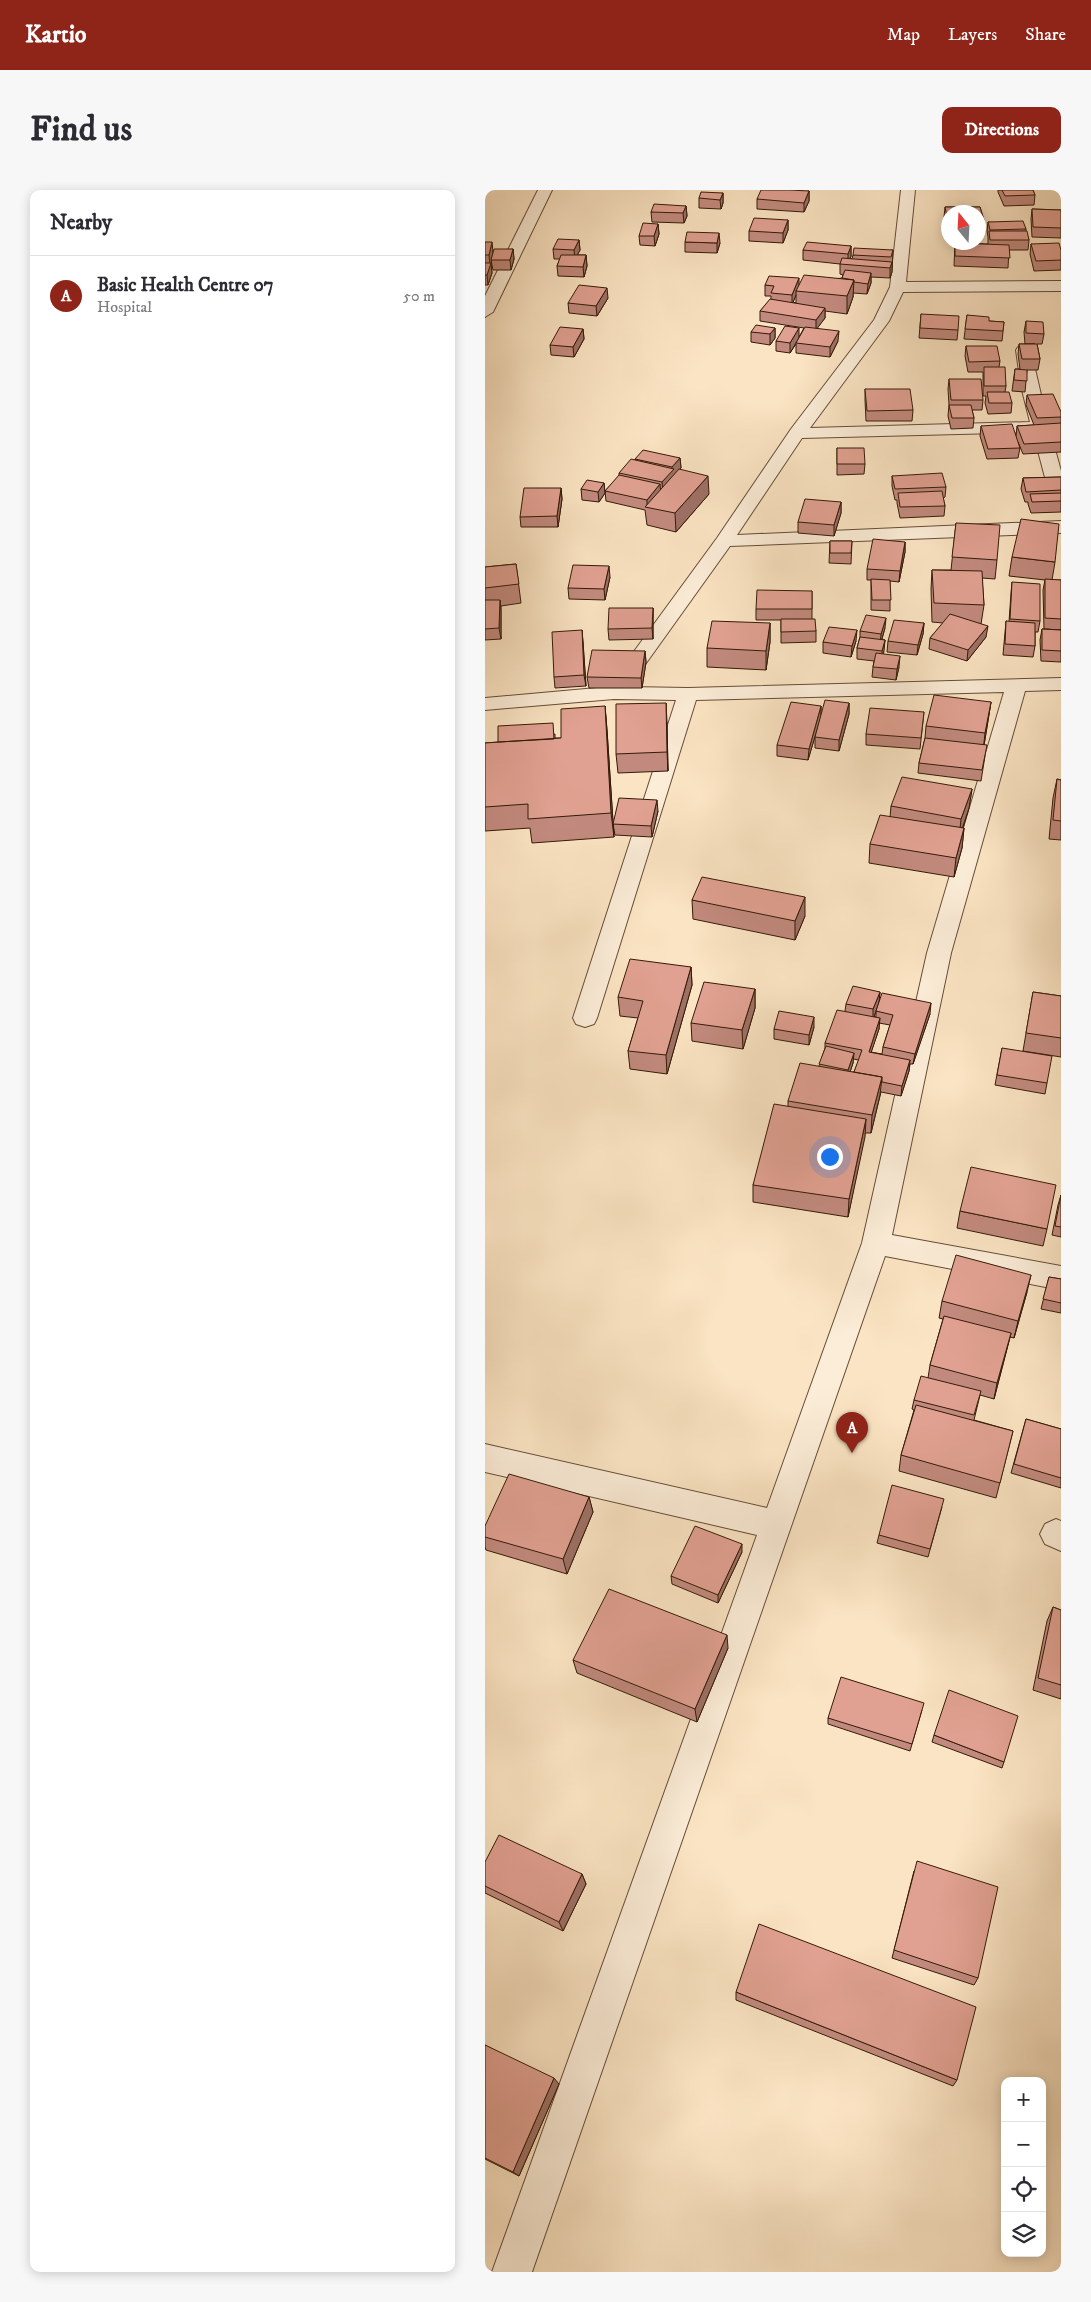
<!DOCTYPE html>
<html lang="en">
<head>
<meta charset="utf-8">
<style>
	body { margin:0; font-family:"IM FELL DW Pica",serif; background:#f7f7f7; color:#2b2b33 }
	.controls { position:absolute; right:15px; bottom:15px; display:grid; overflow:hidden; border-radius:10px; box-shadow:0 2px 12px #0003 }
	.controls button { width:45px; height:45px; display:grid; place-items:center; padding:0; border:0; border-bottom:1px solid #e1e1e2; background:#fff; color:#2b2b33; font:25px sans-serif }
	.compass { position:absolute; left:456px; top:15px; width:45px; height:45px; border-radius:50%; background:#fff; box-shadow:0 2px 12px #0003; rotate:342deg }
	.you { position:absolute; left:344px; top:966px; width:18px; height:18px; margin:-12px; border:4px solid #fff; border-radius:50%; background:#1a73e8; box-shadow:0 0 0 8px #1a73e833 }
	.badge { display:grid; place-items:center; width:32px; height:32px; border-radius:50%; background:#8f2418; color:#fff; font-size:16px; font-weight:700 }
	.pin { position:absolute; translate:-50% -41px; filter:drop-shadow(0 1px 2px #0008) }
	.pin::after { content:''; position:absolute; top:26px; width:18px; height:15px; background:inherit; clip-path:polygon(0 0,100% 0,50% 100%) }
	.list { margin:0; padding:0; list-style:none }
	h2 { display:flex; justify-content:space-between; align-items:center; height:65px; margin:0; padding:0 20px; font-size:21px }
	h2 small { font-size:16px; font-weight:400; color:#7c7c81 }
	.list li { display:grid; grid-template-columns:32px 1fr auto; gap:15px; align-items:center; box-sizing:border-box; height:80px; padding:0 20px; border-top:1px solid #e1e1e2 }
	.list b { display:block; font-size:19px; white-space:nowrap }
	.list p { margin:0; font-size:16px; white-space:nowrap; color:#7c7c81 }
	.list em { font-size:16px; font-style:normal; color:#7c7c81 }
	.icon { flex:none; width:28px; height:28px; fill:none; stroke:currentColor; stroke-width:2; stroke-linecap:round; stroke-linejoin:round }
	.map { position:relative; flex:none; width:576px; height:2082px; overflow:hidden; border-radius:10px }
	header { display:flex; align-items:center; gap:30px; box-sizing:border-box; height:70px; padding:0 25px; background:#8f2418; color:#fff }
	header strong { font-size:24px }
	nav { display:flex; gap:28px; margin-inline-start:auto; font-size:18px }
	.intro { display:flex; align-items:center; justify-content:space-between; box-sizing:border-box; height:120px; padding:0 30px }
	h1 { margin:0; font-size:35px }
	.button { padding:12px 22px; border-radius:10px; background:#8f2418; color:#fff; font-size:18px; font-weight:700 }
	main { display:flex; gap:30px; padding:0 30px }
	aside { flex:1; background:#fff; border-radius:10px; box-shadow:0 2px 12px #0003 }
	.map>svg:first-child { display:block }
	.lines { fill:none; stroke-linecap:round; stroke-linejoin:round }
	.minor-casing { stroke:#664c37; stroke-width:2 }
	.minor { fill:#fcedd8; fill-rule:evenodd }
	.wall { fill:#c28a7e; stroke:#341a08; fill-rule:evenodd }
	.shaded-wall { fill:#9e7166; stroke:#341a08 }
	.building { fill:#e1a192; stroke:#341a08 }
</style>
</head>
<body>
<header>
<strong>Kartio</strong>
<nav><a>Map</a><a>Layers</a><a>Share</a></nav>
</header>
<div class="intro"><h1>Find us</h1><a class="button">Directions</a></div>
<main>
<aside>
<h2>Nearby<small></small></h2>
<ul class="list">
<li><span class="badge">A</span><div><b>Basic Health Centre 07</b><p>Hospital</p></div><em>50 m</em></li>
</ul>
</aside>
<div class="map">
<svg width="576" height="2082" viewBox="0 0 576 2082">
	<rect width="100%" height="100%" fill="#fbe4c3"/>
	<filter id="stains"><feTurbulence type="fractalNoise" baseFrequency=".004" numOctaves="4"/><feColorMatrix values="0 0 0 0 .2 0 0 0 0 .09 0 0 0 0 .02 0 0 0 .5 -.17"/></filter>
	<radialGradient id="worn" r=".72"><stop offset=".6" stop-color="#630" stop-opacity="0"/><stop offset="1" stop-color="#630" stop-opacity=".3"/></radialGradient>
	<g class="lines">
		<g class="minor-casing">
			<path id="minor" d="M53,0H67L8,122L0,127V106Z
				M416,0H430L421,92L576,91V101L418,102L404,131L325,238L545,232L536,196L531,160L533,157H545L562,231H576V241H565L576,281V319L570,318L567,314L548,242L317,248L252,345L576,331V343L245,356L144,497L203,498L576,488V500L540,501L466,763L407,1045L576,1076V1100L400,1066L47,2082H7L272,1345L0,1282V1254L282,1318L377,1053L442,763L519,502L211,510L112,828L109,834L100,837L91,834L88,828L191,510L129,509L0,520V508L123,497L232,348L306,239L389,130L405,97Z
				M571,1329L576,1331V1361L560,1354L555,1344L560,1334Z"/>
		</g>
		<use href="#minor" class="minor"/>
	</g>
	<path class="wall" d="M513,0H548L550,5L549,15L519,16L513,2Z
		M324,1V11L319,22L272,19V9Z
		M238,3V13L236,19L214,18V8Z
		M201,16L202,26L199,33L167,32L166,22Z
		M460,17H495L499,30L498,40H494V22H464V40H462L459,27Z
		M547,19L576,20V48L547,47L546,29Z
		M303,30V40L298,53L264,51V41Z
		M503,32L541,39V41L544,50L543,60H524L523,78L469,76L470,53L503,54V47L502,41Z
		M173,34L174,44L170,56L155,55L154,46Z
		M94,50L95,60L92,65H101L102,76L99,87L73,86L72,76L75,69H69L68,59Z
		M0,52L8,62L28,59L29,69L26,80H8L6,70V74L7,83L3,95H0Z
		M200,52L235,53L232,63L200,62Z
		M546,54L576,60V80L549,81L545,64Z
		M366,56V66L365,69H367L368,65L408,60L407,82L405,88L386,87V93L382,104L368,103V107L362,124L340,121V128L332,138L353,151L345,167L311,163V154L305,163L291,161V151L314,147L319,138L275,131V121L286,109V106H280V95H314L357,88L358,85L355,84V74L318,70V60ZM311,105V113L308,112Z
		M123,108L112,126L84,123L83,113Z
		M436,124L473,140L472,150L434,148Z
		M482,125L504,131L519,132L517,151L479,149Z
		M541,131L559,144L557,154H552L555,169L553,180H542L540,202L527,201L530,179H535L533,164L534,154H550H540L539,142Z
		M290,138V148L285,155L266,152V142Z
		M98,139L99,149L89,167L66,165L65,155Z
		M481,156L515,171L514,177L521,196L520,202L527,213L526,223L503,224L500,213L501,206H498V182H483L480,166Z
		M464,189L498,210L497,220H487L489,228L488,238L466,239L463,226L464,215L463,199Z
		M380,199L428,220L427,231H381L380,210Z
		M542,205L576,222V262L538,264L533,252L535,258L533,268L502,269L495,246L496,236L531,246L532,236L549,235L541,215Z
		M352,258L380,274L379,284L352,285Z
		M195,268L196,278L195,279L224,304L191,342L162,335L160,320L121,311L120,301L134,286V283L150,270V269Z
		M407,286L461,297L460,307L458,308L460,316L459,326L415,328L412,313V310H410L407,296Z
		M576,287V322L546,323L543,314V312H540L536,299L538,288Z
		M119,293L120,303L114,312L97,310L96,299Z
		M76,298L77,309L73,337H36L35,327Z
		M356,312V323L349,346L313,343V332Z
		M471,333L512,370L510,389L497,388L499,415L496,434L501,447L482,471L444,459L445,448L458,433L447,432L446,399L447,380H466Z
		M345,351H367L366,374L344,373Z
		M420,352V362L414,392L405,391V421L386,420V390H382V379Z
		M527,367L570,372L567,390H576V440L559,439L558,400L560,390L524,386Z
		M31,374L36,413L16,416V449L0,450V377Z
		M125,387L120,410L84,409L83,398Z
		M527,392L555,431L553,442H550V456L548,467L518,465L521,431L524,432L526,403Z
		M327,401V429L331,441V452L296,453V430H271V419Z
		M168,418V449L124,450L123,439Z
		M285,433V452L281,480L222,477V458Z
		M439,433L438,444L432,465L402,462L403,451Z
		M400,438L397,449L400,450L398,464L414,477L411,490L387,487L388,477L389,471L372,469V458L375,447V441Z
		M557,439L576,440V472L556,471L555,450Z
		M97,440L101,496L70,498L69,487Z
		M371,451L366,467L338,463V452Z
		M160,461L161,472L157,498H104L102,487Z
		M506,512L499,555L500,566L496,591L433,583L434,573L440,548L441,536Z
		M364,513V524L354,561L330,558V546L323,570L292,566V555L336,516V525Z
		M120,516L122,540L129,647L47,653L45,638L0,641V553L13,552L70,544V548H76Z
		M439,522L435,559L381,555V544Z
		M182,532L183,581L133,583L131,564Z
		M572,589L576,590V650L564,649L568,608Z
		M487,599L484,618L478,638H479L477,658L469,687L384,673L385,654L405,627L406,616Z
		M173,621L167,647L130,645L128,634Z
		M207,710L320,726L310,750L208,729Z
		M206,777L207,795L182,884L145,879L143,861L153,828L135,826L133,807Z
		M270,799V818L258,859L207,851L206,833Z
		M395,802L394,812L389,827H391V821L445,824L428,874H425L424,881L416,906L396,902L386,943H380L363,1027L268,1012V995L303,917V911L334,876L340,858V853L360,821L361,814ZM394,833L405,835L398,857L397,864L386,862L394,839ZM368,869L374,870L369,882H365L368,873Z
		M548,802L576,806V867L538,861Z
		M329,837L324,855L289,849V839Z
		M517,858L562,893L560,904L510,895Z
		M576,1005V1047L567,1045L573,1015Z
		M475,1021L562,1039L558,1056L472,1038Z
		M564,1087L576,1089V1123L556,1119Z
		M542,1102L529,1148L525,1147L509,1209L495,1205L489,1230L528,1241L511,1308L414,1281L416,1265L429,1220L427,1219L429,1210L443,1188L445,1175L458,1129L454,1128L457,1111Z
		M541,1229L576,1239V1298L526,1283Z
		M104,1307L108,1322L82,1384L1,1360L0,1357V1336Z
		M457,1317L443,1367L392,1353L394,1345Z
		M257,1362L233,1413L187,1394L186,1386Z
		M568,1417L576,1420V1509L548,1500L562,1431Z
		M243,1458L212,1532L92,1483L88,1470Z
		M437,1520L425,1561L343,1534V1528Z
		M449,1545L519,1572L517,1578L447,1552Z
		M0,1672L97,1684L101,1694L78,1741L0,1703Z
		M429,1681L493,1788L489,1795L407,1768Z
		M251,1802L472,1890L468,1896L251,1810Z
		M0,1855L74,1894L34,1986L0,1969Z"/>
	<path class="shaded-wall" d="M324,1V11L319,22V13Z
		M238,3V13L236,19L235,10Z
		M201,16L202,26L199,33L198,23Z
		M303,30V40L298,53V43Z
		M173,34L174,44L170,56L169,46Z
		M234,43L235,53L232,63V53Z
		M94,50L95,60L90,70L89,60Z
		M7,52L8,62L6,74L7,83L3,95L2,85L5,74L4,65Z
		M366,56V66L363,74V64Z
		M28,59L29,69L26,80L25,70Z
		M101,65L102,76L99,87L98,77Z
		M407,72V82L405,88V78Z
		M386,83V93L382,104L383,94Z
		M314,88V99L311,101V105L307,115V105Z
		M369,90L368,107L362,124V106Z
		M122,98L123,108L112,126L111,116Z
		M340,118V128L331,140V130Z
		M290,138V148L285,155V144Z
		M314,138V148L305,163V153Z
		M98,139L99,149L89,167L88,157Z
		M354,141L353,151L345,167V157Z
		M195,268L196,278L189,286L178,303L177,292L187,280V277Z
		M223,286L224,304L191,342L190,323Z
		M119,293L120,303L114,312L113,302Z
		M175,294L176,305L162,317V310Z
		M76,298L77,309L73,337L72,326Z
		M356,312V323L349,346V335Z
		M420,352V362L414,392L415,381Z
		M124,376L125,387L120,410L119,399Z
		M15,410L16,420V449L14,438Z
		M168,418V449L167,438Z
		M401,428L400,438L395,455L396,444Z
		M285,433V452L281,480V461Z
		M439,433L438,444L432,465L433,455Z
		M503,436L501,447L482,471L483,460Z
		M97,440L98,451L101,496L99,485Z
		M372,440L371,451L366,467L367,456Z
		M400,450L399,461L397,472V461Z
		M160,461L161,472L157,498L156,488Z
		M415,466L414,477L411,490L412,479Z
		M506,512L503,531L498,562L500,543Z
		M181,513L182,532L183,581L182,562Z
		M364,513V524L354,561V550Z
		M120,516L122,540L129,647L126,623Z
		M336,516V527L323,570L324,559Z
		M487,599L484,618L474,648L476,629Z
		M172,610L173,621L167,647L166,636Z
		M479,638L477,658L469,687L471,668Z
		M320,707V726L310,750V731Z
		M206,777L207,795L182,884L181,865Z
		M270,799V818L258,859L257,840Z
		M395,802L394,812L388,830V819Z
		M446,813L445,824L428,874L430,864Z
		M329,827V837L324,855V845Z
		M395,828L394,839L383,872L384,862Z
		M369,863L368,873L362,891L363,880Z
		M425,870L424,881L416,906L417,896Z
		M397,887L395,905L386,943L387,925Z
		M381,929L380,947L363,1027L364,1009Z
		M546,1085L542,1102L529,1148L533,1131Z
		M526,1143L522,1159L509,1209L512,1193Z
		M104,1307L108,1322L82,1384L78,1369Z
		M257,1354V1362L233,1413V1405Z
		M242,1445L243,1458L212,1532L210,1519Z
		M97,1684L101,1694L78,1741L74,1732Z
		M69,1888L74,1894L34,1986L28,1982Z"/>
	<path class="building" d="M276,0H305L324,1L319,13L272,9Z
		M517,0H548L550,5L520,6Z
		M216,2L238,3L235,10L214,8Z
		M169,14L201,16L198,23L166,22Z
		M460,17H495L499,30H494V22H464V31H463Z
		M547,19L576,20V38L548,37Z
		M269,28L303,30L298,43L264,41Z
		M538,31L541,39L505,40L503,32Z
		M158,33L173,34L169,46H154Z
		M504,41H542L544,50H505Z
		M202,42L234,43L232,53L200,52Z
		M73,49L94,50L89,60L68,59Z
		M0,52H7L4,65H0Z
		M322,52L366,56L363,64L318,60Z
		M470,53L524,55L525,68L470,66Z
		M574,53L576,60V70L551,71L546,54Z
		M369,58L408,60L406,67L368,65Z
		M9,59H28L25,70H6Z
		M76,65H101L98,77L72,76Z
		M357,68L407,72L405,78L355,74Z
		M0,73H6L2,85H0Z
		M360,80L386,83L383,94L369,92V90L357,88Z
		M319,85L369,90L362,106L311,101Z
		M284,86L314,88L307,105L286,103L289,96L280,95Z
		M94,95L122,98L111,116L83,113Z
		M285,109L340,118L331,130L275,121Z
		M436,124L474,126L473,140L435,138Z
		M482,125L504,127V131L519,132L518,141L480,139Z
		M541,131L558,132L559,144L541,143Z
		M271,135L290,138L285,144L266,142Z
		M300,136L314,138L305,153L291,151Z
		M75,137L98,139L88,157L65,155Z
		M320,137L354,141L345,157L311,153Z
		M534,154H552L555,169H537Z
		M481,156H512L515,171L484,172Z
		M499,177H520L521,196H499Z
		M530,179L542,180V191L529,190Z
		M464,189H496L498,210H466Z
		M380,199H425L428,220L382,221Z
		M502,202H524L527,213H504Z
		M568,204L576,222V227L552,228L542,205Z
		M464,215H486L489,228H467Z
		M576,233V252L539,254L532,236Z
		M527,234L535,258L503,259L496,236Z
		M352,258H379L380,274H352Z
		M158,260L195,268L187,277L150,269Z
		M146,269L189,279L177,292L134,283Z
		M194,279L223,286L190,323L160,317Z
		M457,283L461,297L410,299L407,286Z
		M134,285L175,294L162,310L120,301Z
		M576,287V300L541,302L538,288Z
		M102,290L119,293L113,302L96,299Z
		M39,298H76L72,326L35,327Z
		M457,301L460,316L415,317L413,303Z
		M576,303V311L547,312L545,304Z
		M320,309L356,312L349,335L313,332Z
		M536,329L574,334L570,372L527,367Z
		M471,333L515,335L512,370L467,367Z
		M388,349L420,352L415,381L382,379Z
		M345,351H367L366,363H345Z
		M31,374L34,394L0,398V377Z
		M88,375L124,376L119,399L83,398Z
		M447,380L497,381L499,415L449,413Z
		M386,389L405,390L406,410H387Z
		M560,389L576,390V429L560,428Z
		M527,392L555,394V431L525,429Z
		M272,400L327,401V419H271Z
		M0,410H15L14,438L0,439Z
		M124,418H168L167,438L123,439Z
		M465,424L503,436L483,460L445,448Z
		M381,425L401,428L396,444L375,441Z
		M296,429H330L331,441L296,442Z
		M409,430L439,433L433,455L403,451Z
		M227,431L285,433L281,461L222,458Z
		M521,431L550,433V456L520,454Z
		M344,437L372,440L367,456L338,452Z
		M557,439L576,440V461L557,460Z
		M97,440L99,485L69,487L67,442Z
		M375,447L400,450L397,461L372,458Z
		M107,460L160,461L156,488L102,487Z
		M391,463L415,466L412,479L388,477Z
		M449,505L506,512L500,543L441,536Z
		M340,510L364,513L354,550L330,547Z
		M306,512L336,516L324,559L292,555Z
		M181,513L182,562L131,564V514Z
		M120,516L126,623L43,629V614L0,617V553L76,548V519Z
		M385,518L439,522L436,548L381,544Z
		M68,533L69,549L13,552V536Z
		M440,548L502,555L497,580L434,573Z
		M417,587L487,599L476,629L406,616Z
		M572,589L576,590V631L568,630Z
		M134,608L172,610L166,636L128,634Z
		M395,625L479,638L471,668L385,654Z
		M217,687L320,707L310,731L207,710Z
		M145,769L206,777L181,865L143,861L158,811L133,807Z
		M219,792L270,799L257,840L206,833Z
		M368,796L395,802L388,819L361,814Z
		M548,802L576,806V848L541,843Z
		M397,803L446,813L430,864L398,857L408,825L391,821Z
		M352,820L395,828L384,862L425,870L417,896L397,892V887L369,882L377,860L340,853Z
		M294,821L329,827L324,845L289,839Z
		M341,856L369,863L363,880L334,874Z
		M517,858L567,866L562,893L512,885Z
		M315,873L397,887L387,925L303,911Z
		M289,914L381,929L364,1009L268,995Z
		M486,977L571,995L562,1039L475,1021Z
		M576,1005V1037L570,1036Z
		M471,1065L546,1085L533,1131L457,1111Z
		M564,1087L576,1089V1113L558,1109Z
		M459,1126L526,1143L512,1193L445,1175Z
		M436,1186L496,1201L489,1225L429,1210Z
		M431,1215L528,1241L515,1293L416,1265Z
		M541,1229L576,1239V1288L529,1274Z
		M24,1284L104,1307L78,1369L0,1347V1336Z
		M407,1295L459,1309L445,1359L394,1345Z
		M210,1336L257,1354L233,1405L186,1386Z
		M124,1399L242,1445L210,1519L88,1470Z
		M568,1417L576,1420V1495L553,1488Z
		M356,1487L439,1513L427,1554L343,1528Z
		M464,1500L533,1526L519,1572L449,1545Z
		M14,1645L97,1684L74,1732L0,1696V1672Z
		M432,1671L513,1697L493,1788L409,1760Z
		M274,1734L491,1817L472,1890L251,1802Z
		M0,1855L69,1888L28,1982L0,1968Z"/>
	<rect width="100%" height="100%" filter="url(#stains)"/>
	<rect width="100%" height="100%" fill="url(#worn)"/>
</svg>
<div class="controls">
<button>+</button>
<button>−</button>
<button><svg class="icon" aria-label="locate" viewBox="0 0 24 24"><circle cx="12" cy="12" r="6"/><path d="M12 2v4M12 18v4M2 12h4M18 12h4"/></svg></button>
<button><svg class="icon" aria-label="layers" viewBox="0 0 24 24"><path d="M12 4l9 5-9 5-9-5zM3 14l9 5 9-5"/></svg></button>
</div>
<svg class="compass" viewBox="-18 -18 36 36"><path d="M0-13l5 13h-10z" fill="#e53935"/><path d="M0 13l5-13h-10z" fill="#7c7c81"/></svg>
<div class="you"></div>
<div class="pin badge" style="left:367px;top:1263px">A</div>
</div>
</main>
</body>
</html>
